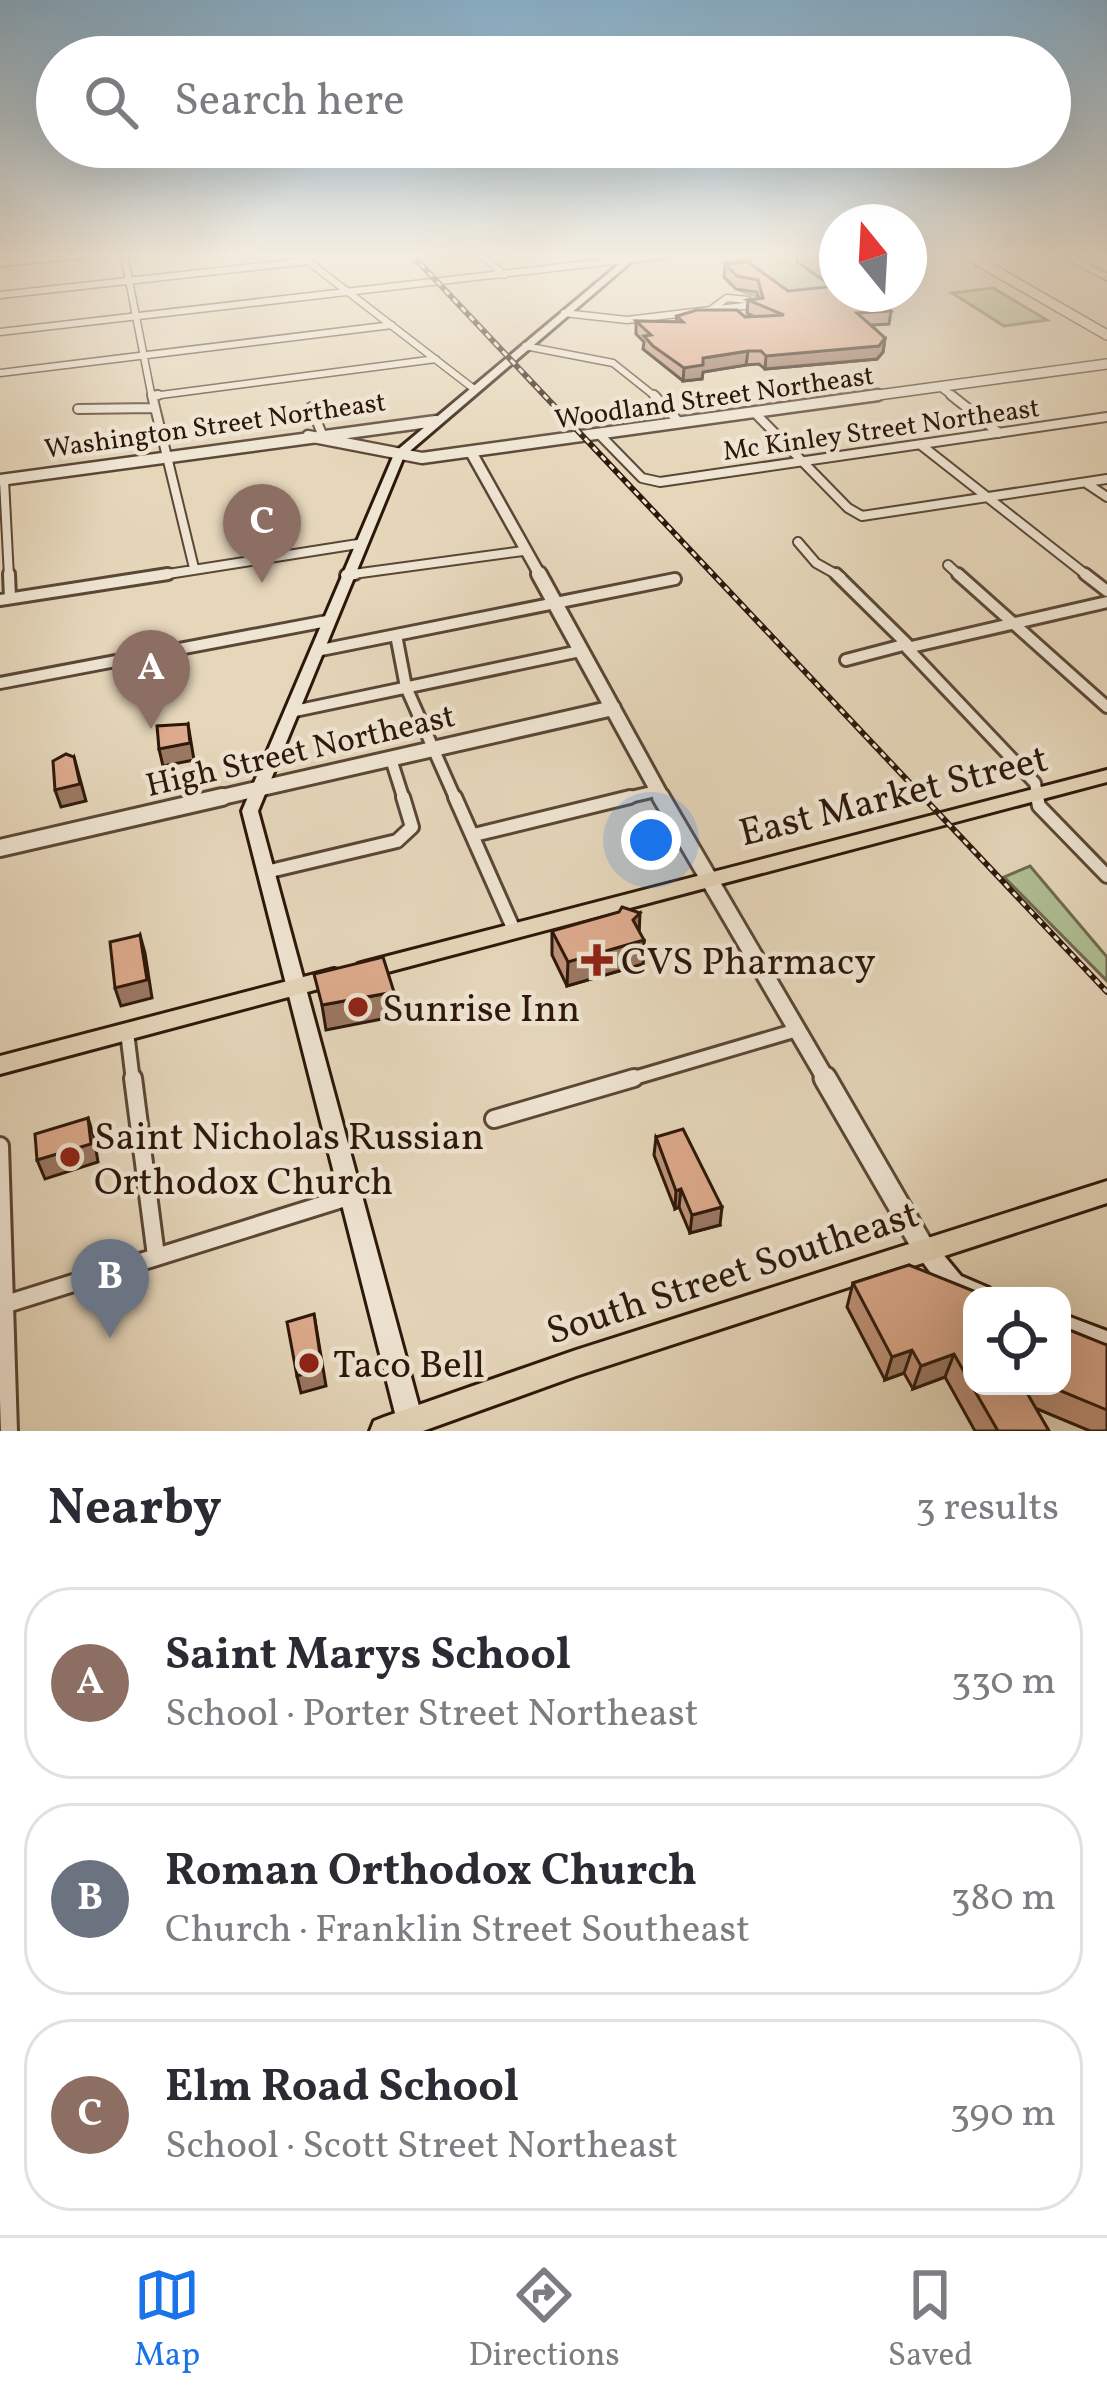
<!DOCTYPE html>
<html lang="en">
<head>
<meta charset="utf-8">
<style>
	body { margin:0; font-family:Vollkorn,serif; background:#f2f2f3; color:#2b2b33 }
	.controls { position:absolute; right:36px; bottom:36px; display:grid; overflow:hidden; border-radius:24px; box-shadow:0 12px 48px #0002 }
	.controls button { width:108px; height:108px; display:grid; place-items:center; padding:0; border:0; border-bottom:3px solid #e1e1e2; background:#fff; color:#2b2b33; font:60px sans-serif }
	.compass { position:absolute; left:819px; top:204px; width:108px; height:108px; border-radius:50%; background:#fff; box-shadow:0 12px 48px #0002; rotate:342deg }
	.you { position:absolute; left:651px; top:840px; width:42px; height:42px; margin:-30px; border:9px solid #fff; border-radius:50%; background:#1a73e8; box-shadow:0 0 0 18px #1a73e833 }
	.badge { display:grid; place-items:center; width:78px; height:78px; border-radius:50%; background:#1a73e8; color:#fff; font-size:39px; font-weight:700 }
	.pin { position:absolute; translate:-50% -99px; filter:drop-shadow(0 3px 6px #0008) }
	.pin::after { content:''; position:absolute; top:63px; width:42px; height:36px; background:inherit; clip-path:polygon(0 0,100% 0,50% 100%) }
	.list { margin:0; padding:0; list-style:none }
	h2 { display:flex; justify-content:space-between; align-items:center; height:156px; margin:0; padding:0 48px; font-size:51px }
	h2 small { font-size:39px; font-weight:400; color:#7c7c81 }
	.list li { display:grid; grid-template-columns:78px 1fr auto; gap:36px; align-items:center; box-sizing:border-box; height:192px; margin:0 24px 24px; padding:0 24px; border:3px solid #e1e1e2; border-radius:48px }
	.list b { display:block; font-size:45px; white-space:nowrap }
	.list p { margin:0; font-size:39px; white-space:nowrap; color:#7c7c81 }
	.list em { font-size:39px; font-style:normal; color:#7c7c81 }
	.icon { flex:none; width:66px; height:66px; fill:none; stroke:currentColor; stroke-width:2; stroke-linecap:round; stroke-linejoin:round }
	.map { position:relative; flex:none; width:1107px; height:1431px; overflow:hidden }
	.search { position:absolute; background:#fff; box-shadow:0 12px 48px #0002; left:36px; right:36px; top:36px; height:132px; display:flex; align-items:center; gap:30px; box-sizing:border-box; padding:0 42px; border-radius:66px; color:#7c7c81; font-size:45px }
	.sheet { height:804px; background:#fff }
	nav { display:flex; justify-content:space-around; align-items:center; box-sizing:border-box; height:168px; border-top:3px solid #e1e1e2; background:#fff; font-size:33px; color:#7c7c81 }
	nav a { display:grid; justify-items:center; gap:6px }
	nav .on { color:#1a73e8 }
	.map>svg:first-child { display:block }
	.green { fill:#b0bf94; stroke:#6e6b4f; stroke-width:3 }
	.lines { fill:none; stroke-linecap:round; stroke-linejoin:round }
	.minor-far4-casing { stroke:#5b4736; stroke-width:9 }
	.minor-far3-casing { stroke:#5b4736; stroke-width:12 }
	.minor-far2-casing { stroke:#5b4736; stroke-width:16 }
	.minor-far1-casing { stroke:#5b4736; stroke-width:18 }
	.minor-casing { stroke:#5b4736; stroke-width:22 }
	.tertiary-far4-casing { stroke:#5b4736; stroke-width:12 }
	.tertiary-far3-casing { stroke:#5b4736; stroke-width:15 }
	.tertiary-far2-casing { stroke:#5b4736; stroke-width:20 }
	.tertiary-far1-casing { stroke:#5b4736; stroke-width:22 }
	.tertiary-casing { stroke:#5b4736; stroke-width:27 }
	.secondary-casing { stroke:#2d170a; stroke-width:6 }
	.primary-casing { stroke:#2d170a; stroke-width:6 }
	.minor-far4 { stroke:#efe5d3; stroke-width:6 }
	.minor-far3 { stroke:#efe5d3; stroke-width:8 }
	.minor-far2 { stroke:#efe5d3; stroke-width:10 }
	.minor-far1 { stroke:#efe5d3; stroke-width:12 }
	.minor { stroke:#efe5d3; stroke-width:16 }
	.tertiary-far4 { stroke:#efe5d3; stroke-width:9 }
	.tertiary-far3 { stroke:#efe5d3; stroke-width:10 }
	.tertiary-far2 { stroke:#efe5d3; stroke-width:14 }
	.tertiary-far1 { stroke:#efe5d3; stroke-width:16 }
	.tertiary { stroke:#efe5d3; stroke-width:21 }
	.secondary { fill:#efe5d3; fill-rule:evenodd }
	.primary { fill:#e6d7bb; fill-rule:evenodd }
	.rail-casing { stroke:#2d170a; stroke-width:6 }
	.rail { stroke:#efe5d3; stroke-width:3; stroke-dasharray:6; stroke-linecap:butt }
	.wall { fill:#bf937a; stroke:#2d170a; stroke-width:3 }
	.shaded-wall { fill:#9b7863; stroke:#2d170a; stroke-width:3 }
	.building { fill:#deab8e; stroke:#2d170a; stroke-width:3 }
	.poi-dot { fill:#8f2418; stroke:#efe5d3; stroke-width:4.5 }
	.labels { text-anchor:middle; stroke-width:9; stroke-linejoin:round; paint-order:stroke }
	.far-street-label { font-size:27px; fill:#2d170a; stroke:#efe5d3 }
	.street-label { font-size:33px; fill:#2d170a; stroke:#efe5d3 }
	.near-street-label { font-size:39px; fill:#2d170a; stroke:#efe5d3 }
	.near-poi-label { font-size:39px; fill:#2d170a; stroke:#efe5d3; text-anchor:start }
</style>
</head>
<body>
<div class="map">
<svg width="1107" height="1431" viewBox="0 0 1107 1431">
	<rect width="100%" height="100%" fill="#e6d7bb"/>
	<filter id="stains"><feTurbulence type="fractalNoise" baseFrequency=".00167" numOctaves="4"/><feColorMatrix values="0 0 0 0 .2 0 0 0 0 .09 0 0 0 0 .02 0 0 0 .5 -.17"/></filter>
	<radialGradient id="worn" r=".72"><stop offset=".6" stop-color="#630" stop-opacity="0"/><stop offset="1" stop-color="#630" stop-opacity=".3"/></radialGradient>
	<path class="green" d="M772,255H797L837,271V294C799,296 746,308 724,277L737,269L724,263Z
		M993,288L1047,320L1004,326L952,293Z
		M1030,866L1107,957V981L1004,877Z"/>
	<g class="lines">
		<g class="minor-far4-casing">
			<path id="minor-far4" d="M124,255L152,398
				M300,255L474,389
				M482,255L504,275
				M1065,255L1107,277
				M0,263L86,255
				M0,295L309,261
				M564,313L627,320L752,305L748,300L727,298L713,308
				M0,332L666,255
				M525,346L613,363L657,398
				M0,373L392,325
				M940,387L955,398
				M153,396L436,359"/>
		</g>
		<g class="minor-far3-casing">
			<path id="minor-far3" d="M152,395L194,568
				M654,395L680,423
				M951,395L999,433
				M153,396L158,395
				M311,407L322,434
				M78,409L154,408
				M755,413L848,508L862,516L1107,479
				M599,434L642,478L660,482L1107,417
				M921,445L1089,577
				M4,480L9,577
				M1086,483L1107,497
				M798,542L816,563L841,577
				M948,565L961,577
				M346,575L523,551
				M149,577L358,544"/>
		</g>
		<g class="minor-far2-casing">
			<path id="minor-far2" d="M9,574L10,598
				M836,574L907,644L846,660
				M958,574L1107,707
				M1085,574L1107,591
				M346,575L355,574
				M0,600L168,574
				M396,635L406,687L456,800
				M316,651L675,579
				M0,683L327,621
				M290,712L580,651
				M391,759L404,800
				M617,800L656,791
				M1038,800L1035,783L907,648L1107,602"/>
		</g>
		<g class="minor-far1-casing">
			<path id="minor-far1" d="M455,797L514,930
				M1037,797L1039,806L1107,876
				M474,835L630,797
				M266,872L397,841L412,827L403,797
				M127,1032L133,1081
				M624,1081L797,1030"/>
		</g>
		<g class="minor-casing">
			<path id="minor" d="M133,1078L156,1256
				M494,1119L634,1078
				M0,1146L9,1431
				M0,1306L351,1196"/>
		</g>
		<g class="tertiary-far4-casing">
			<path id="tertiary-far4" d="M968,255L1107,335
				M856,398L1107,364"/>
		</g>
		<g class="tertiary-far3-casing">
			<path id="tertiary-far3" d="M308,436L422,458L878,395
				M471,452L541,577
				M0,480L436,421"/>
		</g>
		<g class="tertiary-far2-casing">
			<path id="tertiary-far2" d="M539,574L663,800
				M209,800L613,708"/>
		</g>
		<g class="tertiary-far1-casing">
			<path id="tertiary-far1" d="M661,797L827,1081
				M0,848L222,797"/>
		</g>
		<g class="tertiary-casing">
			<path id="tertiary" d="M825,1078L924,1249"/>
		</g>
		<g class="secondary-casing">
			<path id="secondary" d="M630,255H639L404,456L258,811L423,1421L419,1430L404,1431L397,1421L242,811L395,452Z
				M924,1238L932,1241L961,1276L989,1288L993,1296H972V1304L945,1292L913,1249L916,1241Z
				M1062,1314L1107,1331V1355L1062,1338Z"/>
		</g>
		<g class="primary-casing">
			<path id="primary" d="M1107,770V782L365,978L358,976L355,970L358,964L365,962Z
				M334,969L341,971L344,977L341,983L0,1074V1056Z
				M1107,1181V1203L576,1376L423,1431H370L374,1421L384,1417L576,1350Z"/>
		</g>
		<use href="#minor-far4" class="minor-far4"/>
		<use href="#minor-far3" class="minor-far3"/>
		<use href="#minor-far2" class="minor-far2"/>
		<use href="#minor-far1" class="minor-far1"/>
		<use href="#minor" class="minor"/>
		<use href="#tertiary-far4" class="tertiary-far4"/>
		<use href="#tertiary-far3" class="tertiary-far3"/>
		<use href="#tertiary-far2" class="tertiary-far2"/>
		<use href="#tertiary-far1" class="tertiary-far1"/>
		<use href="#tertiary" class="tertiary"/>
		<use href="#secondary" class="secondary"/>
		<use href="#primary" class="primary"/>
		<g class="rail-casing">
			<path id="rail" d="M412,255L1107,992"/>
		</g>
		<use href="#rail" class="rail"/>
	</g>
	<path class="wall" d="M797,255H837V281L826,282L797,262Z
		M725,264L788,291L837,294L891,311L889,324L871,325L885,338L883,352L877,359L765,369L759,364L746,365L703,372L702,379L683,381L643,349L644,342L636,334V321L676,322L677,316L755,317L747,313L748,300L759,299L757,292L736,289L724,277Z
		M552,931L644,940L643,964L567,986L552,955Z
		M656,1137L720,1225L690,1233L679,1207L675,1209L654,1155Z
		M909,1265L972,1386H1062L1107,1345V1431H1090L1035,1408L1049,1431H975L945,1377L913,1389L904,1373L885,1380L847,1307L853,1283Z"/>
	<path class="shaded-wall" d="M837,265V281L826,282L828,266Z
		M885,338L883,352L877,359L765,369L766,356Z
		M748,351L746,365L703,372L702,379L683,381L684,368L703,358Z
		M188,724L194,760L163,766L159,749Z
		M74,757L86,801L61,807L55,790Z
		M640,913L639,937L644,940L643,964L567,986L568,962Z
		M140,935L145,953L152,998L121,1006L115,988Z
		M394,992L397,1016L326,1030L322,1005Z
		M88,1118L94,1137L98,1162L45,1179L37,1160Z
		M681,1189L679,1207L675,1209L676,1191Z
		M722,1207L720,1225L690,1233L692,1215Z
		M314,1314L326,1386L301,1393L297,1376Z
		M912,1350L904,1373L885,1380L892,1357Z
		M954,1354L945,1377L913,1389L921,1366Z"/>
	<path class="building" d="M811,255H836L837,265L828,266Z
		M748,262L788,291L837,286V294H850L882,301L891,311L857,313L885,338L879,346L766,356L761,351H748L703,358V365L684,368L653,346L644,336L651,335L636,321L683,322L677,316L697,310H737L745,317L784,315L748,300L763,298L758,280L737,276L725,264Z
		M188,724L190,743L159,749L157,726Z
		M66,754L74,757L80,784L55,790L53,761Z
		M622,907L640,913L633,920L644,940L568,962L552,931L619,912Z
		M140,935L147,980L115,988L110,942Z
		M383,957L394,992L322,1005L314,974Z
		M88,1118L91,1144L37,1160L35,1134Z
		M683,1129L722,1207L692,1215L681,1189L676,1191L656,1137Z
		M909,1265L986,1296H972V1386L954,1354L921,1366L912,1350L892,1357L853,1283Z
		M314,1314L322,1368L297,1376L287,1322Z
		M1062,1327L1107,1345V1410L1049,1386H1062Z
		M972,1386H1023L1049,1431H998Z"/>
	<linearGradient id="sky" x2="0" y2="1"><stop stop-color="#88b6d5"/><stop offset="0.56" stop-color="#f4ede0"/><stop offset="1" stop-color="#f4ede0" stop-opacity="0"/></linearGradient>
	<rect width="1107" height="455" fill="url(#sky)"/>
	<g class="poi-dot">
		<path d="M591 942h12v12h12v12h-12v12h-12v-12h-12v-12h12z"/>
		<circle cx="358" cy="1007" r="12"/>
		<circle cx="70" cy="1157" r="12"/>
		<circle cx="309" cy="1363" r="12"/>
	</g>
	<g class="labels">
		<g class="far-street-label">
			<text transform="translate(714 397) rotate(-8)" y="9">Woodland Street Northeast</text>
			<text transform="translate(215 425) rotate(-8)" y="9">Washington Street Northeast</text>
			<text transform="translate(881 429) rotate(-8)" y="9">Mc Kinley Street Northeast</text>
		</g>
		<g class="street-label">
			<text transform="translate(300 749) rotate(-13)" y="12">High Street Northeast</text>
		</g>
		<g class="near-street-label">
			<text transform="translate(893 794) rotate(-14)" y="14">East Market Street</text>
			<text transform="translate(732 1271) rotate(-18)" y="14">South Street Southeast</text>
		</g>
		<g class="near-poi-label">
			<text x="621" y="974">CVS Pharmacy</text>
			<text x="382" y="1021">Sunrise Inn</text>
			<text x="94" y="1149">Saint Nicholas Russian<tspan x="94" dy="45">Orthodox Church</tspan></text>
			<text x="333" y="1377">Taco Bell</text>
		</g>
	</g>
	<rect width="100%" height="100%" filter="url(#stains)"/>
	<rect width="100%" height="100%" fill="url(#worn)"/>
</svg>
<div class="controls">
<button><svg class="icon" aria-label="locate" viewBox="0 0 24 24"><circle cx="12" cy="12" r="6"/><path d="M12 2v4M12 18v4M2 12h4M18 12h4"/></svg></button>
</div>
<svg class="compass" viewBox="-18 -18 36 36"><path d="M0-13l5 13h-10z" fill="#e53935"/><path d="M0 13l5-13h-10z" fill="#7c7c81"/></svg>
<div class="you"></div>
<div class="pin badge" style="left:151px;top:729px;background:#8d6e63">A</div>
<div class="pin badge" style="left:110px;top:1338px;background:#6b7280">B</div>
<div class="pin badge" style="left:262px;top:583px;background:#8d6e63">C</div>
<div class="search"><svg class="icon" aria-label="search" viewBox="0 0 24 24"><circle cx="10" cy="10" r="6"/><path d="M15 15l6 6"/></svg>Search here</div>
</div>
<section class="sheet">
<h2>Nearby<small>3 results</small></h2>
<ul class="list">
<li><span class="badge" style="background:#8d6e63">A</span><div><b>Saint Marys School</b><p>School · Porter Street Northeast</p></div><em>330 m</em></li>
<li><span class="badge" style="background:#6b7280">B</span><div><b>Roman Orthodox Church</b><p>Church · Franklin Street Southeast</p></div><em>380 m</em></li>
<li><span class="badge" style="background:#8d6e63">C</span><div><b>Elm Road School</b><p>School · Scott Street Northeast</p></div><em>390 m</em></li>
</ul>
</section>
<nav>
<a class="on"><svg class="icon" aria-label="map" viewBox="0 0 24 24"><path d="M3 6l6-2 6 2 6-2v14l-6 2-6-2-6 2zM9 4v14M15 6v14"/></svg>Map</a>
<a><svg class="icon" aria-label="directions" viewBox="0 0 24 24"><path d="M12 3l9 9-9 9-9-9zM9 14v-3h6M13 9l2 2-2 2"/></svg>Directions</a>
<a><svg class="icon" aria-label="saved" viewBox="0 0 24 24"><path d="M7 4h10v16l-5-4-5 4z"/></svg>Saved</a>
</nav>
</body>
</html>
